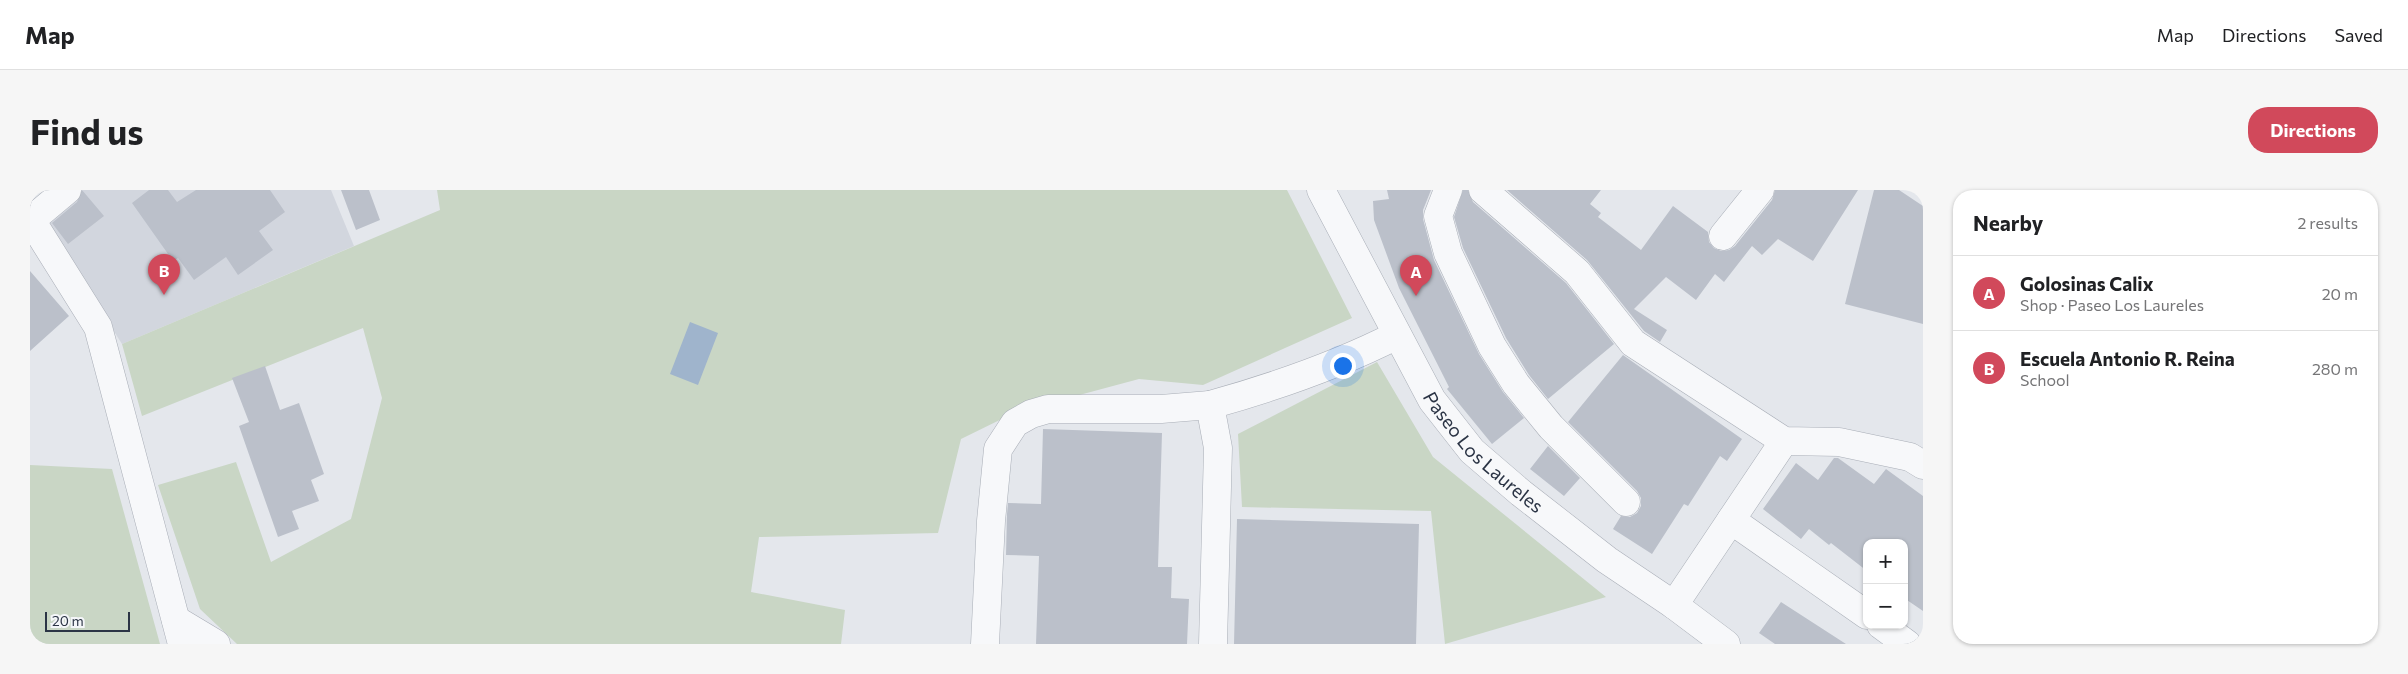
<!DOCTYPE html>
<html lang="en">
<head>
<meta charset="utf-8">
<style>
	body { margin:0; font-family:Commissioner,sans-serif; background:#f6f6f6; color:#202124 }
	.controls { position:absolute; right:15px; bottom:15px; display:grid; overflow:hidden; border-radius:10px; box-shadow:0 1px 4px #0004 }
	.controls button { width:45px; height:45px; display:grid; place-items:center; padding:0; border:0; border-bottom:1px solid #e0e0e0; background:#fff; color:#202124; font:25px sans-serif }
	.scale { position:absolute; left:15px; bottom:12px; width:85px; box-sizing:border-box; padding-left:5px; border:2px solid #2b3445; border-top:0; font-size:14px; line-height:18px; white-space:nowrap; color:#2b3445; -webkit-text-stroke:4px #f4f6f9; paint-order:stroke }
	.you { position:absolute; left:1312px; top:175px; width:18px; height:18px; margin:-12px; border:4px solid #fff; border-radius:50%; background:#1a73e8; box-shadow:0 0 0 8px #1a73e833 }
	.badge { display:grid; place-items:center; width:32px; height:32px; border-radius:50%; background:#d1495b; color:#fff; font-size:16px; font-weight:700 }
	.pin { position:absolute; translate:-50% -41px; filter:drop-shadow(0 1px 2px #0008) }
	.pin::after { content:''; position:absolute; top:26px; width:18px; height:15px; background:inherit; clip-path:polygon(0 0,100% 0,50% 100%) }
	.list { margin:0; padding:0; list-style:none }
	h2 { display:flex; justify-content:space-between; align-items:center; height:65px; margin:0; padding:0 20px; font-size:21px }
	h2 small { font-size:16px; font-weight:400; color:#757577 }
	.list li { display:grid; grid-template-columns:32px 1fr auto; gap:15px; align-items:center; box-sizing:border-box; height:75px; padding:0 20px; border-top:1px solid #e0e0e0 }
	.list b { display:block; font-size:19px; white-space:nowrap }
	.list p { margin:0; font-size:16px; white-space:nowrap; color:#757577 }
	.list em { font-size:16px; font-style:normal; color:#757577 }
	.map { position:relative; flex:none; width:1893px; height:454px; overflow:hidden; border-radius:20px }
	header { display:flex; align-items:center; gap:30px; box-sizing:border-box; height:70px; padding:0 25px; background:#fff; border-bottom:1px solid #e0e0e0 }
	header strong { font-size:24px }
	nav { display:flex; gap:28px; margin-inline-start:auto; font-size:18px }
	.intro { display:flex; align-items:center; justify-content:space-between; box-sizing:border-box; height:120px; padding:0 30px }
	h1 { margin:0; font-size:35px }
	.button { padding:12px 22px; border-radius:20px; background:#d1495b; color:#fff; font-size:18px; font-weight:700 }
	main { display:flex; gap:30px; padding:0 30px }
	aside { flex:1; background:#fff; border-radius:20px; box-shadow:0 1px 4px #0004 }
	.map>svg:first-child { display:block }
	.built { fill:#d2d6de }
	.green { fill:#c9d6c5 }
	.water { fill:#9fb4cc }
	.building { fill:#bbc0ca }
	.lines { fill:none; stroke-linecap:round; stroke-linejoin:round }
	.minor-casing { stroke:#a9aeb7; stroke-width:29 }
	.minor { stroke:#f7f8fa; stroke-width:28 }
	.labels { text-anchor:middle; stroke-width:4; stroke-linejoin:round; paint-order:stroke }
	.street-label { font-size:19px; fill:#2b3445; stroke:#f4f6f9 }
</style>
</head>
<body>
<header>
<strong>Map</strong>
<nav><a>Map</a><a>Directions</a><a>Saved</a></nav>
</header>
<div class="intro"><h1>Find us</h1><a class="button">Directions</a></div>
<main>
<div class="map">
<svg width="1893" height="454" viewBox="0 0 1893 454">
	<rect width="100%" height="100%" fill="#e4e7ec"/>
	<path class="built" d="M53,0H301L324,56L92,154L15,32Z"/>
	<path class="green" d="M407,0H1257L1322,128L1173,195L1109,189L986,222L931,249L908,343L729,347L721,402L815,420L811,454H207L170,419L128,295L206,272L241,372L321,329L352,208L333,138L112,226L92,154L410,20Z
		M1347,172L1403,267L1576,407L1415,454L1401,321L1212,317L1208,244Z
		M0,275L82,279L130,454H0Z"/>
	<path class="water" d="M660,132L688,143L668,195L640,184Z"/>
	<path class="building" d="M52,0L74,26L38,54L22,33L47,12Z
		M119,0H138L147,12L166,0H240L255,22L229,41L243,60L208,85L196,67L164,90L148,68L143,71L102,13Z
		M311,0H339L350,30L326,40Z
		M1357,0H1401L1393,20V29L1404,70L1449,164L1473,202L1494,228L1462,254L1417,199L1419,197L1369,98L1344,30L1343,11L1359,9Z
		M1433,0H1438L1443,12L1536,93L1584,154L1518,209L1499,185L1476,148L1433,58L1424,27Z
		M1477,0H1571L1560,14L1571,23L1568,27L1611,60L1643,16L1678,42L1679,52L1684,58L1691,61L1699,60L1705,56L1742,10L1745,0H1828L1783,71L1748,49L1732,65L1722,56L1694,92L1685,84L1666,110L1636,87L1604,119L1637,140L1630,152L1614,141L1557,70Z
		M1844,0H1869L1893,16V134L1815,114Z
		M0,81L39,126L0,161Z
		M1593,165L1712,249L1697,271L1690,266L1658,316L1654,314L1622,364L1583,339L1591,326L1600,327L1607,323L1611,316V308L1607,301L1538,232Z
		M235,176L250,220L269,213L294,284L281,290L289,311L262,321L269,339L248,347L209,236L219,232L202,188Z
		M1013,239L1132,243L1128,377H1142L1141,408L1159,409L1157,454H1006L1009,366L976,365L977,324L978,313L1011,314Z
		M1518,256L1550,288L1534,306L1500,279Z
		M1804,268H1808L1844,294L1856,279L1893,306V421L1874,408V353H1837V381L1801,353L1799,355L1779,339L1771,349L1733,319L1766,273L1788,290Z
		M1207,329L1389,334L1386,454H1204Z
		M1751,412L1816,454H1745L1729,443Z"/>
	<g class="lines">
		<g class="minor-casing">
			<g id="minor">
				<path id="s1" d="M1291,0L1402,210L1442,261L1491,303L1577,370L1644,415L1696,454"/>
				<path d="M1418,0L1408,26L1418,63L1462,156L1486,194L1521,237L1596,312"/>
				<path d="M1453,0L1547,82L1603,153L1754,251L1809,252L1880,267L1893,275"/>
				<path d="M1,30L68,137L152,454"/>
				<path d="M0,31L37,0"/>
				<path d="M1693,46L1730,0"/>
				<path d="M1701,330L1754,251"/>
				<path d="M1644,415L1701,330L1837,425"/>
				<path d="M146,430L186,454"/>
				<path d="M1851,435L1877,454"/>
				<path d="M955,454L961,331L968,259L985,233L1001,224L1018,219H1131L1180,215"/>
				<path d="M1183,454L1188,258L1180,215C1241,198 1310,174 1367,145"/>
			</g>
		</g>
		<use href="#minor" class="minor"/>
	</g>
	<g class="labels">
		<g class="street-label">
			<text dy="7" stroke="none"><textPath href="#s1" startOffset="311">Paseo Los Laureles</textPath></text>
		</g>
	</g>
</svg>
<div class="controls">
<button>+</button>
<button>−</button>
</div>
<div class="scale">20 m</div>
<div class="you"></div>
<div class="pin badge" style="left:1386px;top:106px">A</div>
<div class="pin badge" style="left:134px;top:105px">B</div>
</div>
<aside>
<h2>Nearby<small>2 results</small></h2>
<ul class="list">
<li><span class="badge">A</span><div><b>Golosinas Calix</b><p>Shop · Paseo Los Laureles</p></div><em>20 m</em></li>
<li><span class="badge">B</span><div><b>Escuela Antonio R. Reina</b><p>School</p></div><em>280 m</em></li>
</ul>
</aside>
</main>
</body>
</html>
